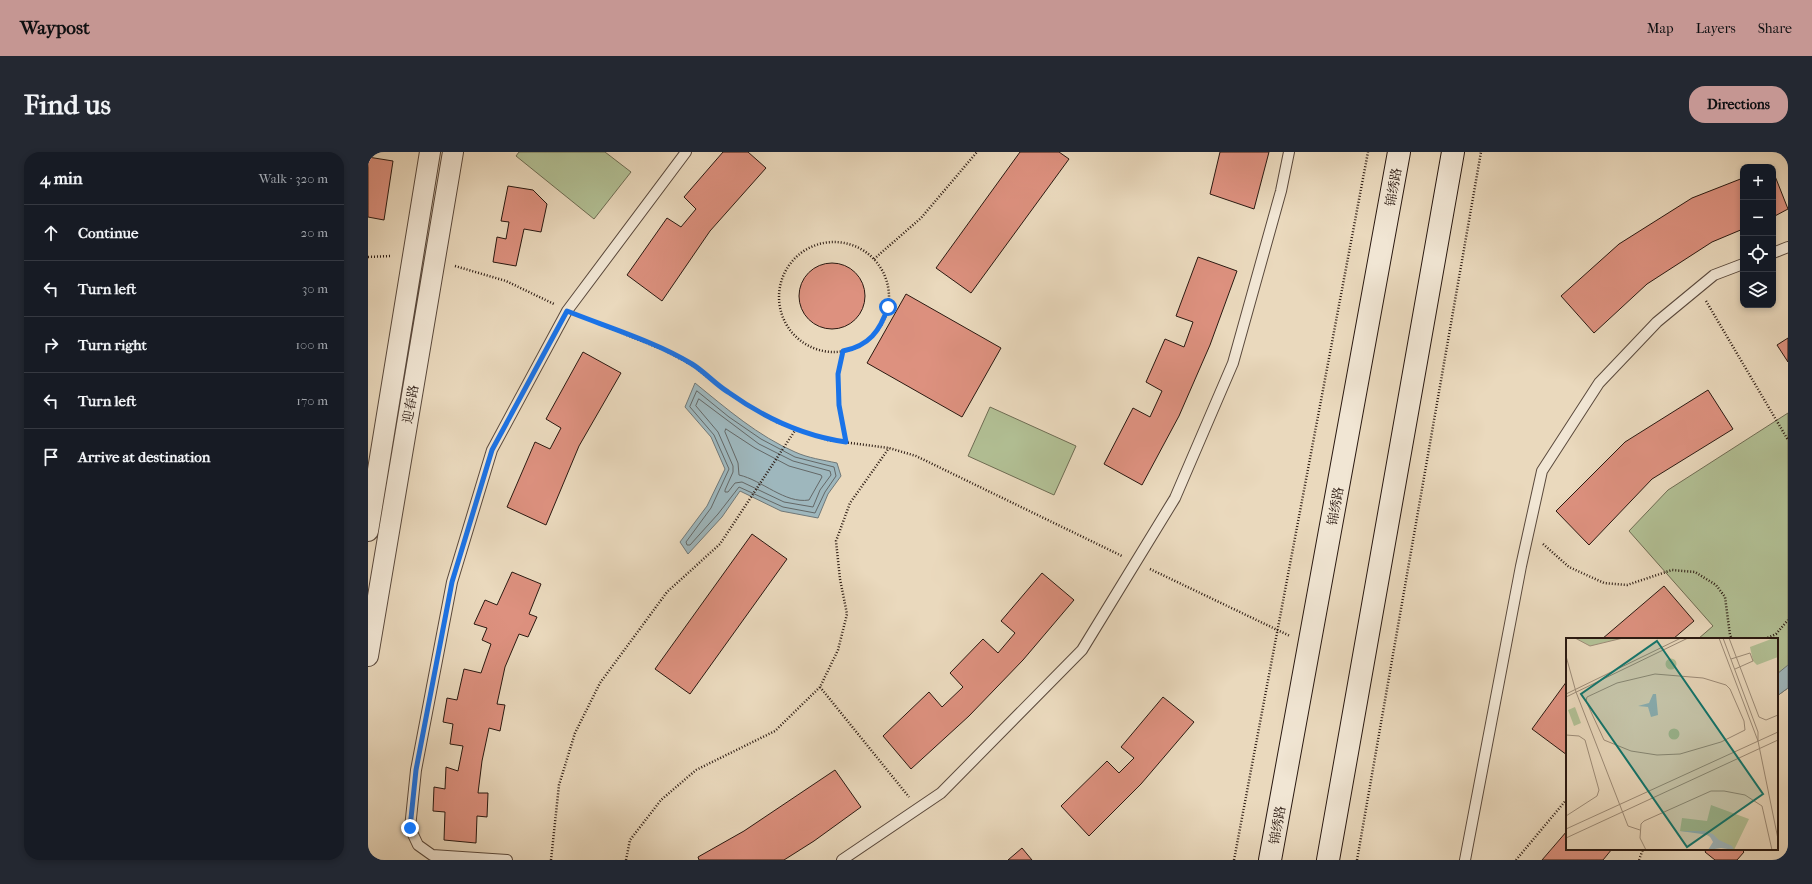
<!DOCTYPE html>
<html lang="en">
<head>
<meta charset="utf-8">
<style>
	body { margin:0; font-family:"IM FELL French Canon","Noto Serif SC",serif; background:#242831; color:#f1f3f6 }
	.controls { position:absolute; right:12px; top:12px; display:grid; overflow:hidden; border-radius:8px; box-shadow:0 2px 6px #0003 }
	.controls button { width:36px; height:36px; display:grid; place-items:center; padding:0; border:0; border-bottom:1px solid #363941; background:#171b24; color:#f1f3f6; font:20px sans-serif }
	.stop { position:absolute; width:12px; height:12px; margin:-9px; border:3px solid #1a73e8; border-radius:50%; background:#fff }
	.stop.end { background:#1a73e8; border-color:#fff; box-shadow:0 1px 4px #0008 }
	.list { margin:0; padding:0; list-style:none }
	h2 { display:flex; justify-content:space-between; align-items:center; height:52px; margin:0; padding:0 16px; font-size:17px }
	h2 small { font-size:13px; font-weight:400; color:#9ea1a6 }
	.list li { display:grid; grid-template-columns:26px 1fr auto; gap:12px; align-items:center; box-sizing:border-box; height:56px; padding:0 16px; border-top:1px solid #363941 }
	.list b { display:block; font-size:15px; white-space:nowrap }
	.list em { font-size:13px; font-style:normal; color:#9ea1a6 }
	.icon { flex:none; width:22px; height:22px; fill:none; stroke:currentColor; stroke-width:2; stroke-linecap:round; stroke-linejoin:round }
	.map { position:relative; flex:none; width:1420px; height:708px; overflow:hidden; border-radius:16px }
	header { display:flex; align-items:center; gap:24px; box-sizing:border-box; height:56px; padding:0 20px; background:#c59692; color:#111 }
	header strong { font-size:19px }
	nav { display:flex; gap:22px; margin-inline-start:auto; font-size:14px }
	.intro { display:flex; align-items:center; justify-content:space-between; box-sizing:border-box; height:96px; padding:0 24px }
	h1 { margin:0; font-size:28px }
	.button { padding:10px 18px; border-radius:16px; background:#c59692; color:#111; font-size:14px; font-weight:700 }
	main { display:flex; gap:24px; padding:0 24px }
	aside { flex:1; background:#171b24; border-radius:16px; box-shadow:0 2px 6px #0003 }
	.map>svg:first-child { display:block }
	.green { fill:#b2c095; stroke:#6e6c53 }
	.water { fill:#9eb7bd; stroke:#707878 }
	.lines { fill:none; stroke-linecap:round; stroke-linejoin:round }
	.shore { stroke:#646867; stroke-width:1 }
	.building { fill:#dd917f; stroke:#2a1911 }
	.service-casing { stroke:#5a493c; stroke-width:12 }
	.minor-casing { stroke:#5a493c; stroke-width:22 }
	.secondary-casing { stroke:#2a1911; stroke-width:24 }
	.path { stroke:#2a1911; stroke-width:2.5; stroke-dasharray:1 2; stroke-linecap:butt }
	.service { stroke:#f1e6d4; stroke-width:10 }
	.minor { stroke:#f1e6d4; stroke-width:20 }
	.secondary { stroke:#f1e6d4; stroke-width:22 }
	.route { stroke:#1a73e8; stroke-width:5 }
	.labels { text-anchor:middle; stroke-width:3; stroke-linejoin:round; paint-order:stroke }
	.street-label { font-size:13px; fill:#2a1911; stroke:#f1e6d4 }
	.inset-road { fill:none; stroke:#9d8c78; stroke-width:1 }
	.view { fill:#0f766e; fill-opacity:0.15; stroke:#0f766e; stroke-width:2 }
	.inset-edge { fill:none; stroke:#2a1911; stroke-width:2 }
</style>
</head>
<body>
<header>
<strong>Waypost</strong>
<nav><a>Map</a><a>Layers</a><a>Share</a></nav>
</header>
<div class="intro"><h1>Find us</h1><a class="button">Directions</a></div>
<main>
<aside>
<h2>4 min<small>Walk · 320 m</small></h2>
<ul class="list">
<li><svg class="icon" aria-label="ahead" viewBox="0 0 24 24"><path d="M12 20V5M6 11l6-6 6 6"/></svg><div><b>Continue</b></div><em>20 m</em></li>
<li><svg class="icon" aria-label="left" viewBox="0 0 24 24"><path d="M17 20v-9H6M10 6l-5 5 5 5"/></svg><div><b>Turn left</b></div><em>30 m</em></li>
<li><svg class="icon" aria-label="right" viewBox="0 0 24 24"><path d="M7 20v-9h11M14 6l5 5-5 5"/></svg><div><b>Turn right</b></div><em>100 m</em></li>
<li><svg class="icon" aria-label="left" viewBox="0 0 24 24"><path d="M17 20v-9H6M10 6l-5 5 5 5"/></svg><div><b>Turn left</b></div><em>170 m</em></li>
<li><svg class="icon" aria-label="arrive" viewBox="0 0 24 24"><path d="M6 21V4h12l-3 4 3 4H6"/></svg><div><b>Arrive at destination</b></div></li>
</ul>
</aside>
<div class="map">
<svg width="1420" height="708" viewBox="0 0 1420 708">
	<rect width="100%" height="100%" fill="#ead9bd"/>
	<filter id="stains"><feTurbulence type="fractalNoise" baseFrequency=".005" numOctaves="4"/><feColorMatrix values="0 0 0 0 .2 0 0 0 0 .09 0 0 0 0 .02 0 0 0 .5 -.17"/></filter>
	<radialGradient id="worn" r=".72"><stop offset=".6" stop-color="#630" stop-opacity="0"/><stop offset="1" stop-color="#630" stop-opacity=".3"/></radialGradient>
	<path class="green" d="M151,0H237L263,20L226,67L148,4Z
		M622,255L708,294L686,343L600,304Z
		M1420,261V536L1409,544V487H1330L1345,474L1261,379L1300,338Z"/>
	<path class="water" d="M327,231C359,257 390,284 427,300C440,306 455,308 469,311L473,324L460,342L450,366L413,359L372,339L354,365L320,402L312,390L339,354L357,317L343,285L317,255Z
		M1420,513V536L1409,544V522Z"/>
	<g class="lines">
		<path class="shore" d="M329,239L361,265L393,287L427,305L466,315L468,324L457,340L447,361L415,355L371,335L350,362L322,393H319L318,390L343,356L361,317L346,283L322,255Z
			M331,247L391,292L425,309L462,319L463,323L452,338L445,355L416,350L374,330L367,331L360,340H357V338L365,320V314L350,280L328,254Z
			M358,277L387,296L421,314L453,323L454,325L441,348C417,352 394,328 371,323L370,311L357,280Z"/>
	</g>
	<path class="building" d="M355,0H380L398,16L342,79L294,149L259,123L299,66L313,75L328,57L316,45Z
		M652,0H691L701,7L603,141L568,116Z
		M852,0H901L886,57L842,42Z
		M0,5L25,9L16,68L0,65Z
		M1405,19L1420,57L1405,65Z
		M1375,26V77L1344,90L1279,132L1226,181L1193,144L1251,92L1324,46Z
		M140,34L165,38L179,52L173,80L156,77L148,114L125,110L129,85L138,87L141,70L133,69Z
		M830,105L869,119L842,193L811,264L774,333L736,312L765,256L782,265L794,239L778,230L797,187L816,195L825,170L808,164Z
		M431 144a33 33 0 1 1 66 0a33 33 0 1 1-66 0Z
		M538,142L633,196L594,265L499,211Z
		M1420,186V210L1409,193Z
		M215,200L253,221L211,294L178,373L139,355L167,290L182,297L193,276L178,267Z
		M1340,238L1365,277L1284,327L1221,393L1188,359L1257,290Z
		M384,382L419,407L322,542L287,517Z
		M144,420L173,432L161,462L169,465L160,485L151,482L137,515L129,552L137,553L132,579L121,576L114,609L110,641H120L119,665L109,664L108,691L76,688L77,660L65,659L66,635L77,637L78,615L90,619L95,594L82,592L85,572L75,570L79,546L89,548L96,517L113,521L123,492L114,488L119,476L106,472L117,448L129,453Z
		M674,421L706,448L655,508L601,564L543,617L515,584L561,540L574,555L595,535L582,521L615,487L630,501L647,481L633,469Z
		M1296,434L1326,469L1305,487H1234Z
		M1199,529V603L1164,577Z
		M795,545L826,570L773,632L721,684L693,654L739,609L751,621L766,606L753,595Z
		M467,618L493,655L446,689L416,708H331L330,705L376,679Z
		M1199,679V697H1244L1235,708H1174Z
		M654,696L664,708H640Z
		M1339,697H1373L1376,700L1369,708H1347L1337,700Z"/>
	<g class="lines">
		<g class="service-casing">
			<path id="service" d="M1405,101L1420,95
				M139,708L64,703L50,693L42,676L48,618L84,430L124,298L199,159L318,0
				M474,708L573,641L714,498L807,346L865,211L913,39L921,0
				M1097,708L1153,414L1174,319L1231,231L1289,170L1346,123L1375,112"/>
		</g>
		<g class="minor-casing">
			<path id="minor" d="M0,379L62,0
				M0,504L85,0"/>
		</g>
		<g class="secondary-casing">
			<path id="secondary" d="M902,708L1031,0
				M960,708L1085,0"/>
		</g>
		<path class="path" d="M411 145a55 55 0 1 1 110 0a55 55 0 1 1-110 0Z
			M0,105L23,104
			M506,107L553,66L609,0
			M87,114L138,129L186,152
			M1338,149L1420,288
			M214,165L296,198L324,213L360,241L408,270L460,288L521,296L548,304L754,404
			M475,199L470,222L471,253L478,290
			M1175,392L1201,415L1236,431L1259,433L1304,418L1327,420L1348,433L1357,445L1362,483L1364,487
			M782,417L922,484
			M1397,487L1408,482L1420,468
			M452,535L541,645
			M183,708L191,633L207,581L232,531L299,440L352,392L428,277
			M258,708L262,688L293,648L328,618L407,579L452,535L470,498L479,462L472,427L468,389L482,351L521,296
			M866,708L1000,0
			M989,708L1113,0
			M1148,708L1199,647
			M1271,708L1275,697"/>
		<use href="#service" class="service"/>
		<use href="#minor" class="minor"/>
		<use href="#secondary" class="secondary"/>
	</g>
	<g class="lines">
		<path class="route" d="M42,676L48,618L84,430L124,298L199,159C239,175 288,190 324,212C337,220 347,232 360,240C395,265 435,284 478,290L471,253L470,222L475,199C501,194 512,179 520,155"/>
	</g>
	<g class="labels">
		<g class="street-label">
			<text transform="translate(1025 35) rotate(-80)" y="5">锦绣路</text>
			<text transform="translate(42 252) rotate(-80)" y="5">迎春路</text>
			<text transform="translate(967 354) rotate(-80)" y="5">锦绣路</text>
			<text transform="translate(909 673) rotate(-80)" y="5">锦绣路</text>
		</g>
	</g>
	<g transform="translate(1198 486)">
		<rect width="212" height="212" fill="#ead9bd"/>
		<path d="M9,0H57L24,8ZM208,0H212V19L191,27L187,23L184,9ZM99.5 26a5.5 5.5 0 1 1 11 0a5.5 5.5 0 1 1-11 0ZM9,69L15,85L8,88L2,72ZM102.5 96a5.5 5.5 0 1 1 11 0a5.5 5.5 0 1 1-11 0ZM145,167L183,181L168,212L137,195L114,193L116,180L141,183Z" fill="#b2c095"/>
		<path d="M87,56H90L92,77L85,79L82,69L72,68L83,65ZM114,193H138L147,196L153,202L166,208L168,212L155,210L142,212L147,204L143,197Z" fill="#9eb7bd"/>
		<path class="inset-road" d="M9,0L24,8L57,0M153,0L192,103L212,201M157,0L192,94V103M163,0L193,79L200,82L212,77M0,18L10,54L62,188L74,192M165,21L184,15L187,23L169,31M89,36L137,40L160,47L164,51L178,83L179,92L155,104L114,116L91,117L65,113L38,102L20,63L21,59L51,45ZM0,56L115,0M0,59L122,0M0,97L13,98L19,102L33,152L31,158L0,178M0,191L212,94M0,200L212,102M80,212L74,200L75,186L78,183L145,153H158L179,157L196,168L206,212"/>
		<path class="view" d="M91,3L197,156L121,209L15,56Z"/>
		<rect width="212" height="212" class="inset-edge"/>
	</g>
	<rect width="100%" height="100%" filter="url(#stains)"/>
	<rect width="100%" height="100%" fill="url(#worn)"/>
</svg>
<div class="controls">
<button>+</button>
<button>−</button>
<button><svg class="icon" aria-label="locate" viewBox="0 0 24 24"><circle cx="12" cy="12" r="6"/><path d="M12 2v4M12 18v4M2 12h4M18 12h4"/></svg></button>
<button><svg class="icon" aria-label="layers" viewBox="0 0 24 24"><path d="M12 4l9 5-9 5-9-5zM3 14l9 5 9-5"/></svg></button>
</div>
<div class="stop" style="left:520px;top:155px"></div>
<div class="stop end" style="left:42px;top:676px"></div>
</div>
</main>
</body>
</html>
